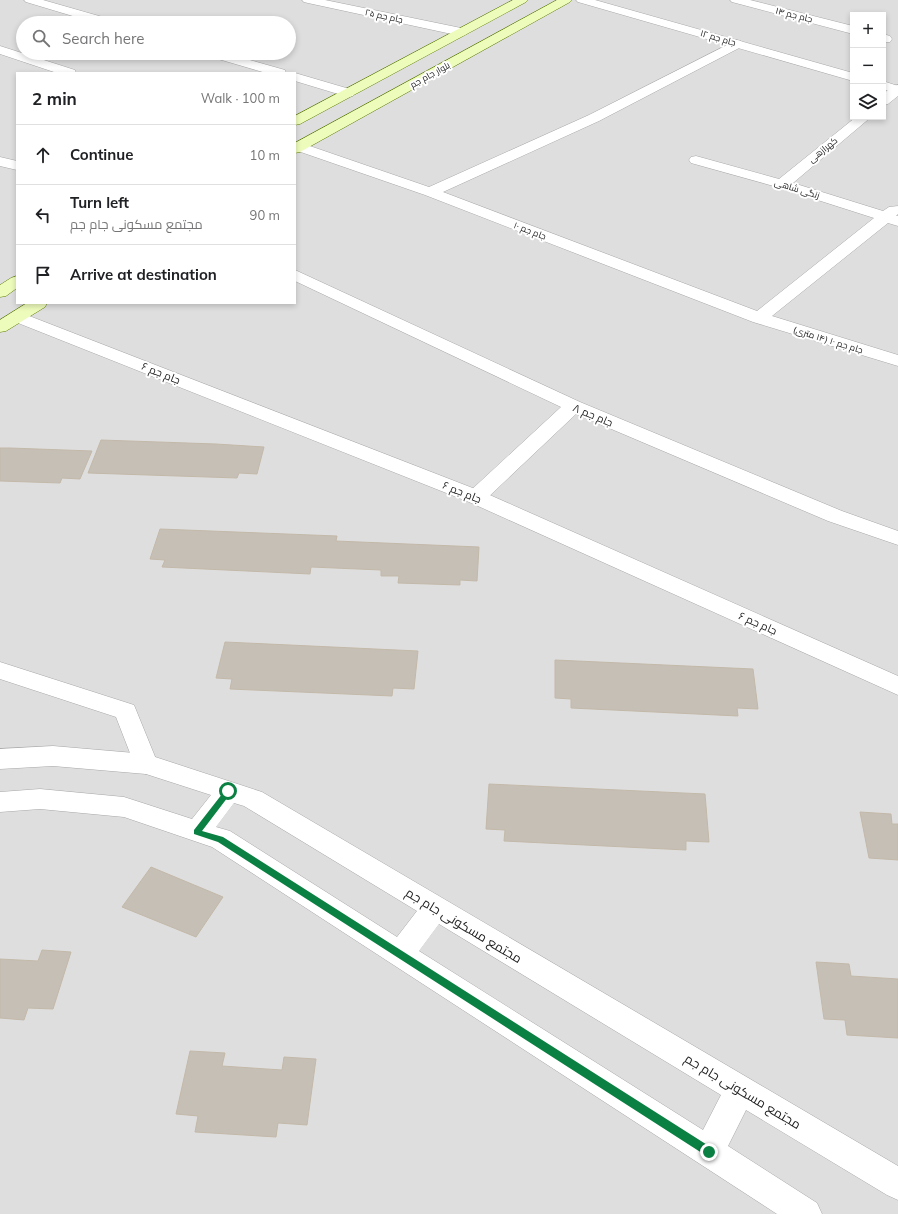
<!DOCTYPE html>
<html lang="en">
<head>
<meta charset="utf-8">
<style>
	body { margin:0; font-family:Mulish,Cairo,sans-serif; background:#f2f2f2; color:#202124 }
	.controls { position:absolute; right:12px; top:12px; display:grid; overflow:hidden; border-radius:0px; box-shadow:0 2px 6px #0003 }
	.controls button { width:36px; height:36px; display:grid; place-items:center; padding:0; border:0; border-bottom:1px solid #e0e0e0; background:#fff; color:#202124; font:20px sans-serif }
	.stop { position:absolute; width:12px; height:12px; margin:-9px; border:3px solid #0b8043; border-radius:50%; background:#fff }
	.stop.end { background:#0b8043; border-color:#fff; box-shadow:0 1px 4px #0008 }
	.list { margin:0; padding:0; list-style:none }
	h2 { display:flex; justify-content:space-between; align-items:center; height:52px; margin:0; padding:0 16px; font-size:17px }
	h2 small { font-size:13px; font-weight:400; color:#757577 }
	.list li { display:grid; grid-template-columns:26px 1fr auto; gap:12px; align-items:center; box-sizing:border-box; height:60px; padding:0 16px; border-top:1px solid #e0e0e0 }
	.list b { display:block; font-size:15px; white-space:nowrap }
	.list p { margin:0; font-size:13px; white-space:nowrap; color:#757577 }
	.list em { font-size:13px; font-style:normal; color:#757577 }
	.icon { flex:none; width:22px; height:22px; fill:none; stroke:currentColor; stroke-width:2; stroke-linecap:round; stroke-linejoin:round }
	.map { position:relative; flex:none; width:898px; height:1214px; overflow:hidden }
	.search { position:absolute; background:#fff; box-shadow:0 2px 6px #0003; left:16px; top:16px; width:280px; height:44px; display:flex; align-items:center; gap:10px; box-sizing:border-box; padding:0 14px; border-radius:22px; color:#757577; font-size:15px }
	.panel { position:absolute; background:#fff; box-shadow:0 2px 6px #0003; left:16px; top:72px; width:280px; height:232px; border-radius:0px }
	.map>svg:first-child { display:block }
	.residential { fill:#dfdede; fill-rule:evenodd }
	.building { fill:#c6bfb6; stroke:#c3b9a9 }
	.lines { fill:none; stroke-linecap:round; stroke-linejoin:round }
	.minor-casing { stroke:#a8a8a8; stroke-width:1 }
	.tertiary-casing { stroke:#a8a8a8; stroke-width:1 }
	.secondary-casing { stroke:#5b7d03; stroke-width:1 }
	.minor { fill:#fff; fill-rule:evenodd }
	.tertiary { fill:#fff; fill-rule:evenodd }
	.secondary { fill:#edfbbb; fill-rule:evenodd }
	.route { fill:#0b8043 }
	.labels { text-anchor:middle; stroke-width:4; stroke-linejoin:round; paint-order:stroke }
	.far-street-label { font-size:9px; fill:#212121; stroke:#fff }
	.street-label { font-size:11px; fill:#212121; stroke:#fff }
	.near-street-label { font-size:13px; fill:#212121; stroke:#fff }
</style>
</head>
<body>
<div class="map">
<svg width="898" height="1214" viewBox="0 0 898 1214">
	<rect width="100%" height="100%" fill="#f1efe7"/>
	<path class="residential" d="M0,0H898V1214H0ZM853,15H883V117H853ZM23,23H289V53H23ZM17,73H295V303H17Z"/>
	<path class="building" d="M101,440L216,444L264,447L257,474L239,473L237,478L88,473Z
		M0,448H10L92,451L80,479L62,478L60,483L0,481Z
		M160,529L337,536L336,541L479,547L477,581L460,580V585L398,583L399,576H381V570L311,567L310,574L162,567L165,560L150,559Z
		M225,642L418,651L414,689L393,688L392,696L230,689L232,679L216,678Z
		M555,660L753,669L758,709L737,708L738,716L571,708V699L555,698Z
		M489,784L705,794L709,842L686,841V850L504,841L505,830L486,829Z
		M860,812L891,814L892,824H898V860L869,858Z
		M151,867L223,897L196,937L122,907Z
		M42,950L71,952L53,1009L28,1008L24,1020L0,1018V959L38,961Z
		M816,962L849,964L851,976L898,979V1038L847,1035L845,1020L824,1019Z
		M190,1051L225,1053L222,1066L282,1070L284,1057L316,1059L307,1125L278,1123L276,1137L195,1132L198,1116L176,1114Z"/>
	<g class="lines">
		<g class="minor-casing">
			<path id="minor" d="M24,0H43L113,20L115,23H96L26,2Z
				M302,0H325L461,28L465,29L467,32L465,35L461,36L308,3L304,2Z
				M730,0H750L853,26V34L732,2Z
				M883,34L890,36L892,39L890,42H883Z
				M737,40L741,41L743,44L741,47L599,121L443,192L757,311L874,218L777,187L691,163L689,160L691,157L696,156L779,179L856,117H871L793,183L883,211L889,207L898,206V214L896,216H898V226L888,223L772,316L898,355V366L753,322L425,195L295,150V144H304L429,187L589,115Z
				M206,53H225L285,70L286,73H266L208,56Z
				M295,73L353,90L355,93L353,96L348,97L295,81Z
				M898,85V96L888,104L883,105V94L893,86Z
				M0,157L17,161V170L0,166Z
				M295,270L580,402L842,511L898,531V545L828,521L576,414L483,502L476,503L469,502L466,497L469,492L561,407L295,281Z
				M0,662L134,705L158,764L155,771L146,774L137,771L116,717L0,679Z"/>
		</g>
		<g class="tertiary-casing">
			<path id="tertiary" d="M576,0H595L853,73V81L578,2Z
				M0,46L75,70L76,73H57L0,54Z
				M883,81L898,86V94L883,89Z
				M19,312L483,492L898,676V695L469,502L13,321L10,317L13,313Z
				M53,746L146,754L262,792L898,1166V1200L887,1195L746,1110L728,1146L817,1203L822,1214H777L212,847L124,817L40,809L0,812V792L40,789L124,797L192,819L211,795L146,774L53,766L0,769V749ZM234,803L244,806L417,911L397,937L230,831L216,827ZM439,924L721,1095L703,1130L419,951Z"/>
		</g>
		<g class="secondary-casing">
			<path id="secondary" d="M513,0H528L526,2L300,124L295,125V116Z
				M557,0H572L570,2L300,152L295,153V143Z
				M17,276V288L6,296L0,297V285L11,278Z
				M27,303H47L45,307L6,331L0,332V320Z"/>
		</g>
		<use href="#minor" class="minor"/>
		<use href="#tertiary" class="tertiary"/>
		<use href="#secondary" class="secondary"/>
	</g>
	<path class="route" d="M228,788L232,791L231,793L202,831L223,837L712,1148L713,1152L712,1155L709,1156L705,1155L218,842L194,834V830L226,789Z"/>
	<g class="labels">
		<g class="far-street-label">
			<text transform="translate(794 15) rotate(14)" y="3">جام جم ۱۴</text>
			<text transform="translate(384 16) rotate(12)" y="3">جام جم ۲۵</text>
			<text transform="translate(718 38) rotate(16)" y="3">جام جم ۱۲</text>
			<text transform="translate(430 75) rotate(-29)" y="3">بلوار جام جم</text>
			<text transform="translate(823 150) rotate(-39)" y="3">کهرازهی</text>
			<text transform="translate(797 189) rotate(17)" y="3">زنگی شاهی</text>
			<text transform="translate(530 231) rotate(21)" y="3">جام جم ۱۰</text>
			<text transform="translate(828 340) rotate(17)" y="3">جام جم ۱۰ (۱۴ متری)</text>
		</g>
		<g class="street-label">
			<text transform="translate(161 373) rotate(22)" y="4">جام جم ۶</text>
			<text transform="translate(593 415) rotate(23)" y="4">جام جم ۸</text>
			<text transform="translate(462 492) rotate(22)" y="4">جام جم ۶</text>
			<text transform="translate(758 623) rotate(24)" y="4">جام جم ۶</text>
		</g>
		<g class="near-street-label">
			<text transform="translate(464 925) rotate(31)" y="5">مجتمع مسکونی جام جم</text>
			<text transform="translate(743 1091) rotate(31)" y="5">مجتمع مسکونی جام جم</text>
		</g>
	</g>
</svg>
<div class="controls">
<button>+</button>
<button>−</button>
<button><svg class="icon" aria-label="layers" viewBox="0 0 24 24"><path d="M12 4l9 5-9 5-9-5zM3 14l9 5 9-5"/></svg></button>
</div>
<div class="stop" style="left:228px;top:791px"></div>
<div class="stop end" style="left:709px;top:1152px"></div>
<div class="search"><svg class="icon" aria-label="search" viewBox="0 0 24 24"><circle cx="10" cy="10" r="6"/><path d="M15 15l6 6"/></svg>Search here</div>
<section class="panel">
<h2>2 min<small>Walk · 100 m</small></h2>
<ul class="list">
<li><svg class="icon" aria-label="ahead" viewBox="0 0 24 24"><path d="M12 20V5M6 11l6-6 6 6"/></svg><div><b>Continue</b></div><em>10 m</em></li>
<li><svg class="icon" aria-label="left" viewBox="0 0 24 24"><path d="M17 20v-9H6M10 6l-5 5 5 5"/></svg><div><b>Turn left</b><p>مجتمع مسکونی جام جم</p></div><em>90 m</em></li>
<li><svg class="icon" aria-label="arrive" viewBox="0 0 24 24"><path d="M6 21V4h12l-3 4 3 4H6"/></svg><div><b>Arrive at destination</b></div></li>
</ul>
</section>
</div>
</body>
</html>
